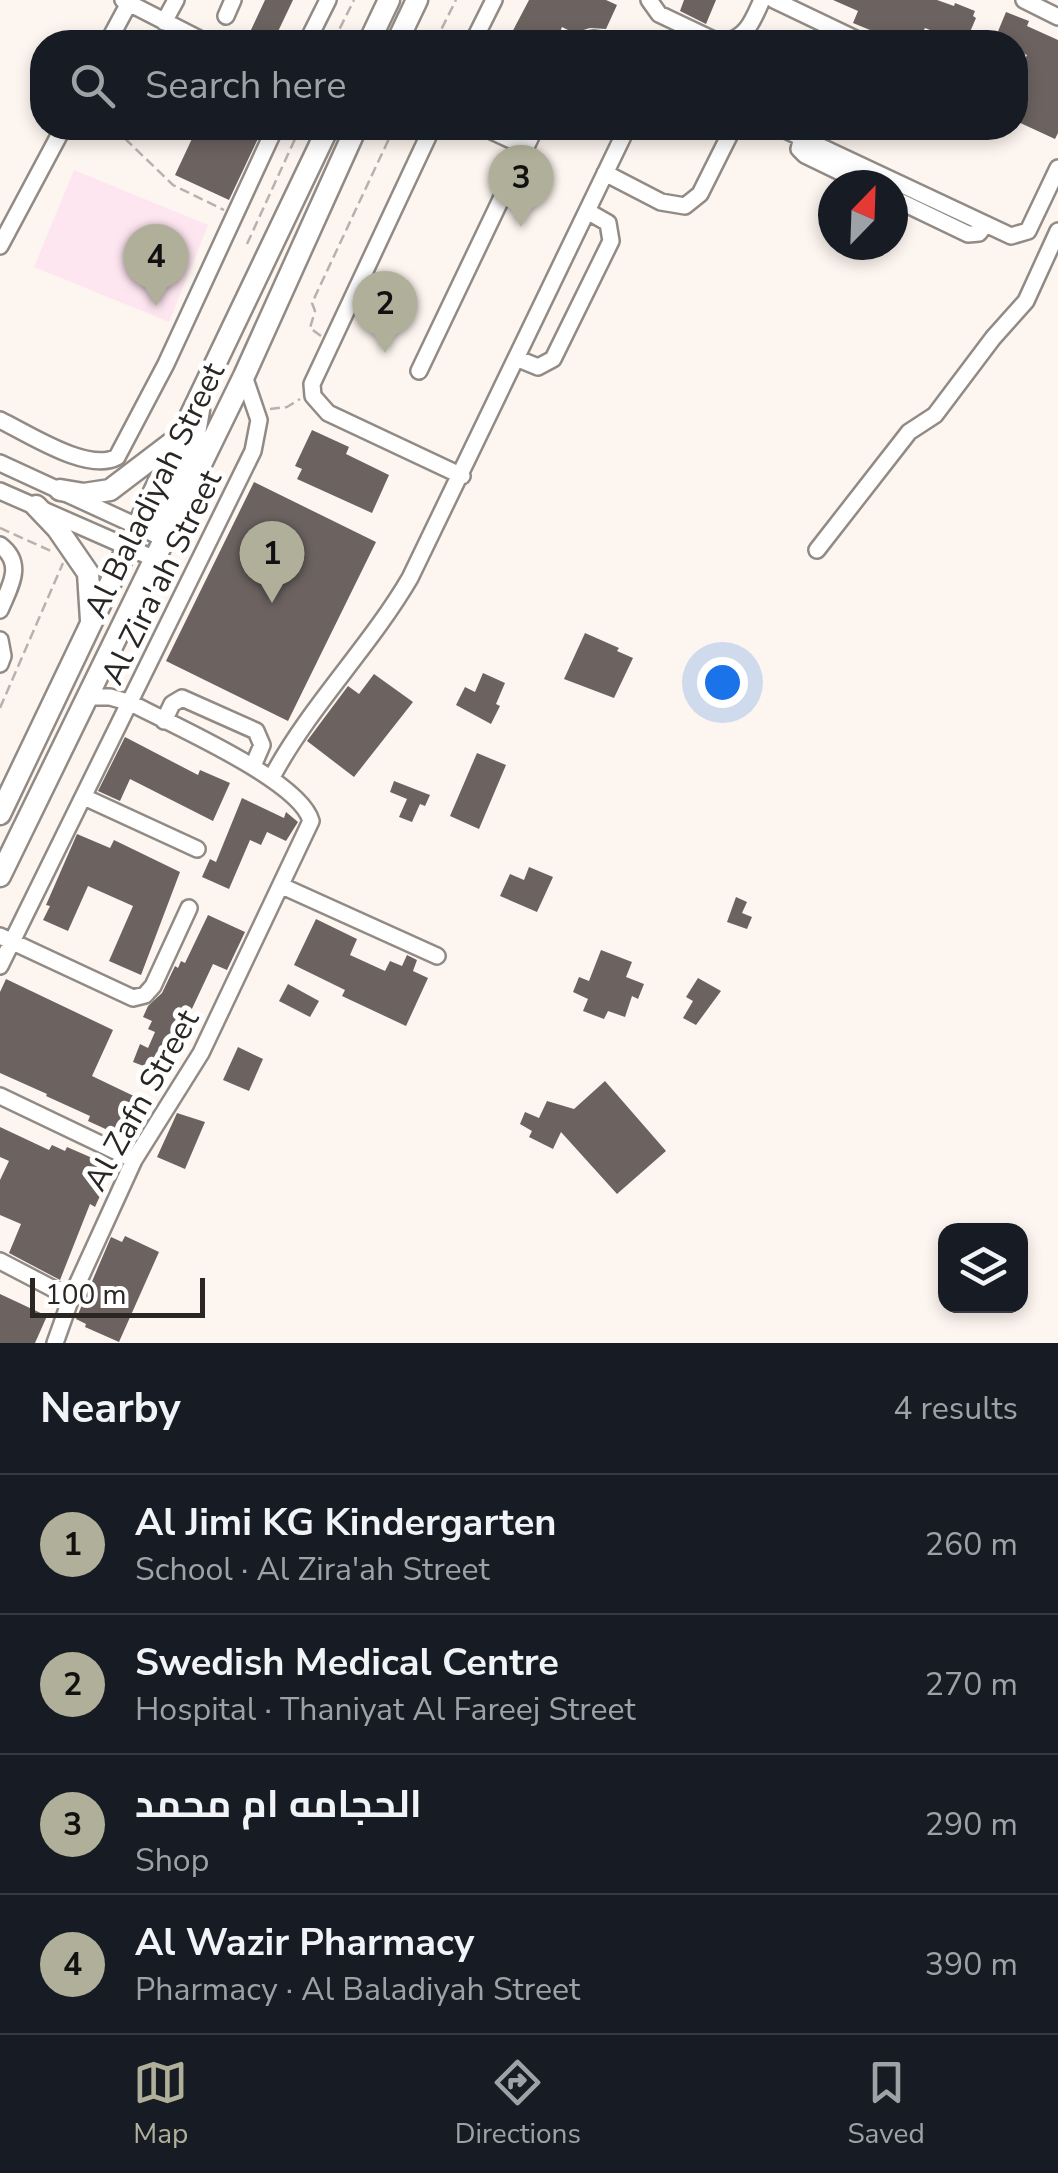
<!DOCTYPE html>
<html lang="en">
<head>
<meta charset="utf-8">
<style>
	body { margin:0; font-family:"Nunito Sans",Cairo,sans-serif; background:#242831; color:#f1f3f6 }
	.controls { position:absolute; right:30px; bottom:30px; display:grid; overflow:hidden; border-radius:20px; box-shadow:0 5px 15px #0003 }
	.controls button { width:90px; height:90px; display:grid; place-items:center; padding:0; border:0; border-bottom:2px solid #363941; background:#171b24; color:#f1f3f6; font:50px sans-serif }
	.compass { position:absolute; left:818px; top:170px; width:90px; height:90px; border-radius:50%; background:#171b24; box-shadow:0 5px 15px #0003; rotate:23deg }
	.scale { position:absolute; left:30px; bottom:25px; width:175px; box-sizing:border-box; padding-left:10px; border:5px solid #292624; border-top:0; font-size:28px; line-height:35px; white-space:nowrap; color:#292624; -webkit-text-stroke:8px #fff; paint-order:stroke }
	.you { position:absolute; left:722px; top:682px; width:35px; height:35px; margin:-25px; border:8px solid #fff; border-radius:50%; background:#1a73e8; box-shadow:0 0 0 15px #1a73e833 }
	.badge { display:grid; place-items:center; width:65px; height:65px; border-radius:50%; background:#b0b09a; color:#111; font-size:32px; font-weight:700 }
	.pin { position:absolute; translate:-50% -82px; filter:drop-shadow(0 2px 5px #0008) }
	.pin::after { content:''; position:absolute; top:52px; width:35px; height:30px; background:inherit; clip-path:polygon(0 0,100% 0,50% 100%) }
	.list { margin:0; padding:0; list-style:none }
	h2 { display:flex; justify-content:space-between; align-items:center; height:130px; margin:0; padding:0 40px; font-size:42px }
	h2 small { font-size:32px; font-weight:400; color:#9ea1a6 }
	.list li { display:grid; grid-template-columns:65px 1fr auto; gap:30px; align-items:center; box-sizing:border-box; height:140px; padding:0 40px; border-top:2px solid #363941 }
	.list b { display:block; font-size:38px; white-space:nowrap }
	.list p { margin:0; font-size:32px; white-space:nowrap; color:#9ea1a6 }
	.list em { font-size:32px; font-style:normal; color:#9ea1a6 }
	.icon { flex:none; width:55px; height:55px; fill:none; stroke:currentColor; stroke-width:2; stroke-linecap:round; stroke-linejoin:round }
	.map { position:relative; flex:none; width:1058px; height:1343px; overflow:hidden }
	.search { position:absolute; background:#171b24; box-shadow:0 5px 15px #0003; left:30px; right:30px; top:30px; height:110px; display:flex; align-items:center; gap:25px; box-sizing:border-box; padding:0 35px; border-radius:40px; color:#9ea1a6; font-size:38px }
	.sheet { height:690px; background:#171b24 }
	nav { display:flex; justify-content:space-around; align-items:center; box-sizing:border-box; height:140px; border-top:2px solid #363941; background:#171b24; font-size:28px; color:#9ea1a6 }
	nav a { display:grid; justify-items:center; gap:5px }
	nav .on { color:#b0b09a }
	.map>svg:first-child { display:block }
	.commercial { fill:#fee6f1 }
	.building { fill:#6c6361 }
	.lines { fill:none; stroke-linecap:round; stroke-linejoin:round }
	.minor-casing { stroke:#928b85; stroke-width:20 }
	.major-casing { stroke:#928b85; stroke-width:25 }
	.path { stroke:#b8b1ad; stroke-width:2.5; stroke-dasharray:10 5; stroke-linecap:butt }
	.minor { stroke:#fff; stroke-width:15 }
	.major { stroke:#fff; stroke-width:20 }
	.labels { text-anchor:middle; stroke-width:10; stroke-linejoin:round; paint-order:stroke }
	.street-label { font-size:32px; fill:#292624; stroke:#fff }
</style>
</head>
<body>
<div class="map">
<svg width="1058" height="1343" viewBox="0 0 1058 1343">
	<rect width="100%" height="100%" fill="#fdf5ef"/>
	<path class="commercial" d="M74,170L208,225L169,322L34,267Z"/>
	<path class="building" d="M265,0H293L273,42H251L242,38L246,30L250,32Z
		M529,0H606L617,5L606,29L590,28L574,33L562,27L556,42H520L509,38Z
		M684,0H716L706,24L680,11Z
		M833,0H937L954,6L955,3L975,11L973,16L976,18L970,32L994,41L1006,12L1029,21L1027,26L1058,40V133L1055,139L1016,121V77L1027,55L1016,50V42H960L925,28L918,42H899L853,23L858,11Z
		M197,128H263L229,200L175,175Z
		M312,430L349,447L346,454L389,475L372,513L297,479L302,469L295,466Z
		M254,482L376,542L288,721L166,661Z
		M585,633L619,648L617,651L633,658L614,698L564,679Z
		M483,673L505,683L496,704L500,706L491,724L456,705L465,687L475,692Z
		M374,674L413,702L354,777L307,741L348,686L359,694Z
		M125,737L198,775L200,770L230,783L213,821L130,779L120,801L98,791Z
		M477,753L506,765L479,829L450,816Z
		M394,781L430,795L425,806L420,804L412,822L399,817L407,799L390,792Z
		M242,798L284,818L286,812L298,822L286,841L267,832L261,845L250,840L229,889L202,877L210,859L216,862Z
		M77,834L110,848L114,840L180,872L141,975L109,961L133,906L88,886L68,931L43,920L50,906L46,905Z
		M529,867L553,877L537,912L500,896L510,874L524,880Z
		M736,897L747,902L742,913L752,917L747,929L727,922Z
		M208,915L245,932L227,970L213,964L175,1045L166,1040L154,1070L133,1062L140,1044L148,1048L155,1032L148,1029L152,1021L143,1017L148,1006L162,993L175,966L178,968L181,961L185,963Z
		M316,919L357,939L350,955L385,971L390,961L402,966L407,955L417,960L413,971L428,978L406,1026L342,996L345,990L294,965Z
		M601,950L632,962L626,977L644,984L638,999L632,996L625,1017L608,1011L604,1019L583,1011L588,999L573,992L579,977L589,981Z
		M698,978L721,991L696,1025L683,1018L693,1001L686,997Z
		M6,979L113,1030L92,1076L140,1099L134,1111L146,1117L142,1126L130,1120L123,1137L88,1121L90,1116L46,1096L47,1094L0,1073V992Z
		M288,984L319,1001L310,1017L279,1001Z
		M238,1047L263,1059L249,1091L223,1080Z
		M605,1081L666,1151L617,1194L561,1132L553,1149L529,1137L532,1131L520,1124L525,1112L539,1118L547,1101L574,1109Z
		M177,1113L205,1122L185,1169L157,1157Z
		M0,1127L49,1150L52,1145L65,1151L67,1147L113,1167L95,1207L90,1204L60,1280L9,1253L21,1224L0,1215V1180L9,1161L0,1157Z
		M125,1236L159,1252L119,1342L85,1327L86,1324L76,1319L111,1237L122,1242Z
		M0,1294L47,1316L35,1343H0Z"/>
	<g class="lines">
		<g class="minor-casing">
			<path id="minor" d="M123,0L205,42
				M649,0L659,14L718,42
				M774,0L862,42
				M1024,0L1058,17
				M226,16L233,0
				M164,22L176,0
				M108,42L129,3
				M307,42L328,0
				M473,42L494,0
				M584,42L593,39L615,42
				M725,42C748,37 753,19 762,0
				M432,128L312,384L313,396L328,413L462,476
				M485,128L526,147
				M781,128L1011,236L1028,231L1058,168
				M802,137L799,149L805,155L867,185
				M605,173L661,202L685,206L700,194L733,128
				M893,198L968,234L979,233L985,225
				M0,246L63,128
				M516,358L538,367L553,359L611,241L608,223L587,211
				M419,371L535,128
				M0,420C29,434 88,473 117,457L166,364L275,128
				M0,463L165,539
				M0,491L155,559
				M0,545C25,564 10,586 0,610
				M817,550L909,432L935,415L993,338L1026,301L1058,231
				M0,640L3,656L0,664
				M164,721L172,704L182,698L256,731L262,745L253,766
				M272,777C310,706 369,648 410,578L627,128
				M84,797L197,849
				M282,886L437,956
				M0,936L133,998L145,995L153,986L189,908
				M0,966L253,451L259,420L244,376
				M0,1096L134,1160
				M0,1261L71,1298
				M55,1343L71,1298L134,1160L201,1053L311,821C300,780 170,724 131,703L110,697H86"/>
		</g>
		<g class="major-casing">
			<path id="major" d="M369,42L389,0
				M397,42L417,0
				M60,490L84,494L110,490L177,439
				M36,506L57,528L88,573L91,620
				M172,526L164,527L159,517L193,445L199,410
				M0,814L328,128
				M0,876L244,376L356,128"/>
		</g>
		<path class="path" d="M333,42L354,0
			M435,42L456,0
			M114,128L173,185L224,210
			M247,244L300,128
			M321,336L310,328L315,311L312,303L394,128
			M270,409L287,407L300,399
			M0,528L51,551
			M0,708L63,563"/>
		<use href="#minor" class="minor"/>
		<use href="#major" class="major"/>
	</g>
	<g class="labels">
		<g class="street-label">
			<text transform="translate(154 490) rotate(-64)" y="11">Al Baladiyah Street</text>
			<text transform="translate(161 577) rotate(-64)" y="11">Al Zira'ah Street</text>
			<text transform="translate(141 1100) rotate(-61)" y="11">Al Zafn Street</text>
		</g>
	</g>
</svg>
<div class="controls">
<button><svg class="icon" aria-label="layers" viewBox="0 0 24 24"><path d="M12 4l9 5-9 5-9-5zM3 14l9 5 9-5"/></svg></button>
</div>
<svg class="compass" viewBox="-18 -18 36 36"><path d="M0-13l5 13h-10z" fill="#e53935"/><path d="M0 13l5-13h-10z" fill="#9ea1a6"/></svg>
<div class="scale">100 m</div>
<div class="you"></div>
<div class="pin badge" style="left:272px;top:603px">1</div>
<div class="pin badge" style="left:385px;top:353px">2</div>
<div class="pin badge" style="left:521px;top:227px">3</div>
<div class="pin badge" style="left:156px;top:306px">4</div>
<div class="search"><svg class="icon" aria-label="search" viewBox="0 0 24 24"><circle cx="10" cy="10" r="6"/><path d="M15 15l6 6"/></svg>Search here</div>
</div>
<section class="sheet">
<h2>Nearby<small>4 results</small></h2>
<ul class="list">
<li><span class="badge">1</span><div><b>Al Jimi KG Kindergarten</b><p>School · Al Zira'ah Street</p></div><em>260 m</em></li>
<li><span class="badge">2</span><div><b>Swedish Medical Centre</b><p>Hospital · Thaniyat Al Fareej Street</p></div><em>270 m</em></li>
<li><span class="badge">3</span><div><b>الحجامه ام محمد</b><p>Shop</p></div><em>290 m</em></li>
<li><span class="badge">4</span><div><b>Al Wazir Pharmacy</b><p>Pharmacy · Al Baladiyah Street</p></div><em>390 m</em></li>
</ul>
</section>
<nav>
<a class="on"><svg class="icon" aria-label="map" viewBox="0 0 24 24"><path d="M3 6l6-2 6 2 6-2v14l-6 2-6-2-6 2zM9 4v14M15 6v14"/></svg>Map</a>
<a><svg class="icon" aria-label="directions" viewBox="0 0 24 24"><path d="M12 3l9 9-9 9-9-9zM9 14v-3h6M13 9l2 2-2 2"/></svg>Directions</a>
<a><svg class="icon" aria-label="saved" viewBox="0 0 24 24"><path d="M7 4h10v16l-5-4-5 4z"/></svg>Saved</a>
</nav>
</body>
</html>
